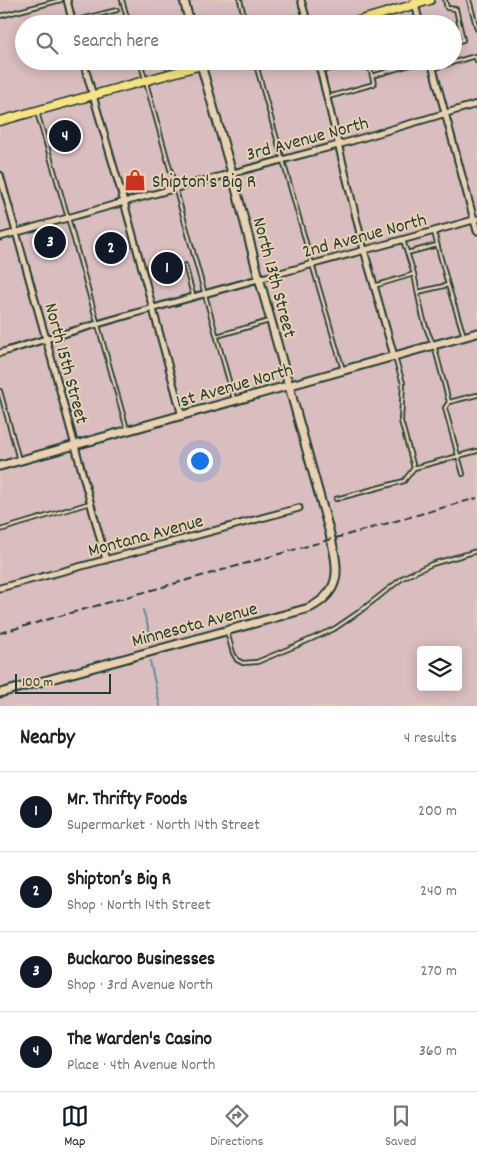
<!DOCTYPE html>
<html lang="en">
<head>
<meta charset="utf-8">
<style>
	body { margin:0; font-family:Dekko,sans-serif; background:#f2f2f2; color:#202124 }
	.controls { position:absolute; right:15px; bottom:15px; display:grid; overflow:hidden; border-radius:5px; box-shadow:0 2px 12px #0003 }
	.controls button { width:45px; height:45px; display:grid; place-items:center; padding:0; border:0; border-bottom:1px solid #e0e0e0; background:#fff; color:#202124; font:25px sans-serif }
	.scale { position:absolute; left:15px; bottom:12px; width:96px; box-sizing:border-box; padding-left:5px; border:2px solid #1f3d34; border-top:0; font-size:14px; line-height:18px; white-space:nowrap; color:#1f3d34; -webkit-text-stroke:4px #e9d1b1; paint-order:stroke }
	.you { position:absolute; left:199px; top:460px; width:18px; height:18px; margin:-12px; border:4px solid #fff; border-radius:50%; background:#1a73e8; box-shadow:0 0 0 8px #1a73e833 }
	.badge { display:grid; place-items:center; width:32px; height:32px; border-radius:50%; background:#111827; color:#fff; font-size:16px; font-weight:700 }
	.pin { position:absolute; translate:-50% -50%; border:2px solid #fff; box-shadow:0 1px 5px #0006 }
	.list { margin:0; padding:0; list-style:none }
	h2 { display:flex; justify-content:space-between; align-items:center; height:65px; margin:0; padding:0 20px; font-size:21px }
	h2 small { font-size:16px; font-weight:400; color:#757577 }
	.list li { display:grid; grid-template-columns:32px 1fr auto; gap:15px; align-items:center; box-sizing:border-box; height:80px; padding:0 20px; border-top:1px solid #e0e0e0 }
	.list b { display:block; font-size:19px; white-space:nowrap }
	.list p { margin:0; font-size:16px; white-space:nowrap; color:#757577 }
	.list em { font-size:16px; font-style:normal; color:#757577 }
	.icon { flex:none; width:28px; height:28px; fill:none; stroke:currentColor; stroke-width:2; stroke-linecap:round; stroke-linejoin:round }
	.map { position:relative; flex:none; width:477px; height:706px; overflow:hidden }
	.search { position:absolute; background:#fff; box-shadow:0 2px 12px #0003; left:15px; right:15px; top:15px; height:55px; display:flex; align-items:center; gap:12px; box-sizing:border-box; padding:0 18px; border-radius:28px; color:#757577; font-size:19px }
	.sheet { height:385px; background:#fff }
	nav { display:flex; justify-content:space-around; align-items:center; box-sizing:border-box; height:70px; border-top:1px solid #e0e0e0; background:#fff; font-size:14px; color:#757577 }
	nav a { display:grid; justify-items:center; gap:2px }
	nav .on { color:#111827 }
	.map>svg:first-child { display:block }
	.built { fill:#dabdbe; fill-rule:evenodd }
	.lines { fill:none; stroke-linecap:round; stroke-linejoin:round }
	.stream { stroke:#628ca1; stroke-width:2 }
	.lane-casing { stroke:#1f3d34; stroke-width:6 }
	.street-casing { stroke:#1f3d34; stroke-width:9 }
	.secondary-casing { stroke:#1f3d34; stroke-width:11 }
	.primary-casing { stroke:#1f3d34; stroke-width:11 }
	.lane { stroke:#e9d1b1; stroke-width:2.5 }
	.street { stroke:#e9d1b1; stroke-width:5 }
	.secondary { stroke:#e9d1b1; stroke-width:7 }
	.primary { stroke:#f8e281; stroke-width:8 }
	.rail { stroke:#1f3d34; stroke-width:2; stroke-dasharray:8 4; stroke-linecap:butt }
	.labels { text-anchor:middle; stroke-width:4; stroke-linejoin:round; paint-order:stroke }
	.street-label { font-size:19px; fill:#1f3d34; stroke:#e9d1b1 }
	.poi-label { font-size:19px; fill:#1f3d34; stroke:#e9d1b1; text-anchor:start }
</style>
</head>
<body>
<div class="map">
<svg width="477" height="706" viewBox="0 0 477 706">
	<rect width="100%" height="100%" fill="#e2c8b7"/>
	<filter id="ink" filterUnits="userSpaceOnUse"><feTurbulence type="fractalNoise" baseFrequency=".02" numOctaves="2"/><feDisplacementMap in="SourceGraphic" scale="10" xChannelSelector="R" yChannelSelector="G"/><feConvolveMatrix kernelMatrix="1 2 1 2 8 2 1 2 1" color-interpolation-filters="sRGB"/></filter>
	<g filter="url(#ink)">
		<path class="built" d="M0,0H477V706H0ZM24,24H453V61H24ZM421,650H458V687H421Z"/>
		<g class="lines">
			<path class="stream" d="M143,610L152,640
				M150,661L160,706"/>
			<g class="lane-casing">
				<path id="lane" d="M122,0L129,24
					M240,0L246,24
					M445,0L447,8L456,9L463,40L453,42
					M469,0L477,29
					M0,16L61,0
					M74,21L117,10
					M140,61L234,399
					M255,61L312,264L343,370
					M368,61L372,76L423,61
					M434,68L475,56L477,61
					M322,71L357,61
					M328,97L374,84L372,76
					M37,112L68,218L127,429
					M407,253L437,245
					M185,265L193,295
					M414,274C419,298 422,324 434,345L449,402L477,395
					M448,285L464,336
					M374,286L414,274L403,240
					M418,292L448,285L434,232
					M217,336L269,321
					M395,358L403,383L401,421L414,468
					M0,391L19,460
					M449,402L445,408L463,474
					M336,499L404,481L414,468L477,451
					M0,530L90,503
					M227,632L233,653L237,660L243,663L257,662L300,644L334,629L359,612L404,577L432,564L477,551"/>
			</g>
			<g class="street-casing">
				<path id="street" d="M67,0L73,24
					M301,0L308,24
					M414,0L420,24
					M83,61L124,202L182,416
					M318,61L364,250L394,356
					M431,61L477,231
					M0,175L46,339L106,560
					M0,237L124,202L338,145L477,104
					M0,353C158,304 318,264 477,219
					M0,588L299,508"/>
			</g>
			<g class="secondary-casing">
				<path id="secondary" d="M184,0L190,24
					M0,466L477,333
					M0,693L309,608C346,590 337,564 329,530L259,278L232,173L200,61"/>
			</g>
			<g class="primary-casing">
				<path id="primary" d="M348,24L430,0
					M0,121L216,61"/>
			</g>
			<use href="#lane" class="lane"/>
			<use href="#street" class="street"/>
			<use href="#secondary" class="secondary"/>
			<use href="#primary" class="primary"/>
			<path class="rail" d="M0,633L477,498"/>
		</g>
	</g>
	<defs>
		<g id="shop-bare" transform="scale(1.725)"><path d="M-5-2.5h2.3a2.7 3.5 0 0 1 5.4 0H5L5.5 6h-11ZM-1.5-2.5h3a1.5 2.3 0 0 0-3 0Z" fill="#c8321e" stroke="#e9d1b1" stroke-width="2.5" paint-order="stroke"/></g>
	</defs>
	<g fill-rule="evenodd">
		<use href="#shop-bare" x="135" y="180"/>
	</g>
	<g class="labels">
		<g class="street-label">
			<text transform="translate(307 137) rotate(-15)" y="7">3rd Avenue North</text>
			<text transform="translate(364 234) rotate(-15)" y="7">2nd Avenue North</text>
			<text transform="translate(276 277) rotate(75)" y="7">North 13th Street</text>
			<text transform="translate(68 363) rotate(75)" y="7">North 15th Street</text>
			<text transform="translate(234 384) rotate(-16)" y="7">1st Avenue North</text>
			<text transform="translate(145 534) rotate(-15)" y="7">Montana Avenue</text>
			<text transform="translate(194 623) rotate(-15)" y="7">Minnesota Avenue</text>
		</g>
		<g class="poi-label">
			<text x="152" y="187">Shipton's Big R</text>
		</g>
	</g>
</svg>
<div class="controls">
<button><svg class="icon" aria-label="layers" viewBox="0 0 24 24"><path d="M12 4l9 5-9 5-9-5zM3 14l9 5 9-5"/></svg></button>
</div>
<div class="scale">100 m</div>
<div class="you"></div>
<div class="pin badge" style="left:167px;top:268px">1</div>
<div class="pin badge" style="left:111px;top:248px">2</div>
<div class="pin badge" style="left:50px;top:242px">3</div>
<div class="pin badge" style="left:65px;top:136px">4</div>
<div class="search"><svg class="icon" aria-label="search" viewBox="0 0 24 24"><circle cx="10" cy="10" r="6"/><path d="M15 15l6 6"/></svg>Search here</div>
</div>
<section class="sheet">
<h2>Nearby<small>4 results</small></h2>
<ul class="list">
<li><span class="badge">1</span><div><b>Mr. Thrifty Foods</b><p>Supermarket · North 14th Street</p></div><em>200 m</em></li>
<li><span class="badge">2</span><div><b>Shipton’s Big R</b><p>Shop · North 14th Street</p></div><em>240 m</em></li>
<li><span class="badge">3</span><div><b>Buckaroo Businesses</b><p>Shop · 3rd Avenue North</p></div><em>270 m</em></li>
<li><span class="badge">4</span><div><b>The Warden's Casino</b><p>Place · 4th Avenue North</p></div><em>360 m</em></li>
</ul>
</section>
<nav>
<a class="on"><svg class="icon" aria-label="map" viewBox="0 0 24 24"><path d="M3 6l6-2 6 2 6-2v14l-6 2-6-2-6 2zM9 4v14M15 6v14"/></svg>Map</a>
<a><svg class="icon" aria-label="directions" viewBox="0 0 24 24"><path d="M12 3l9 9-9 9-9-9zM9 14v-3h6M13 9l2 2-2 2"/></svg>Directions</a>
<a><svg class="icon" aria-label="saved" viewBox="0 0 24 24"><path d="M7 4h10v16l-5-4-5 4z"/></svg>Saved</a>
</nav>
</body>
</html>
